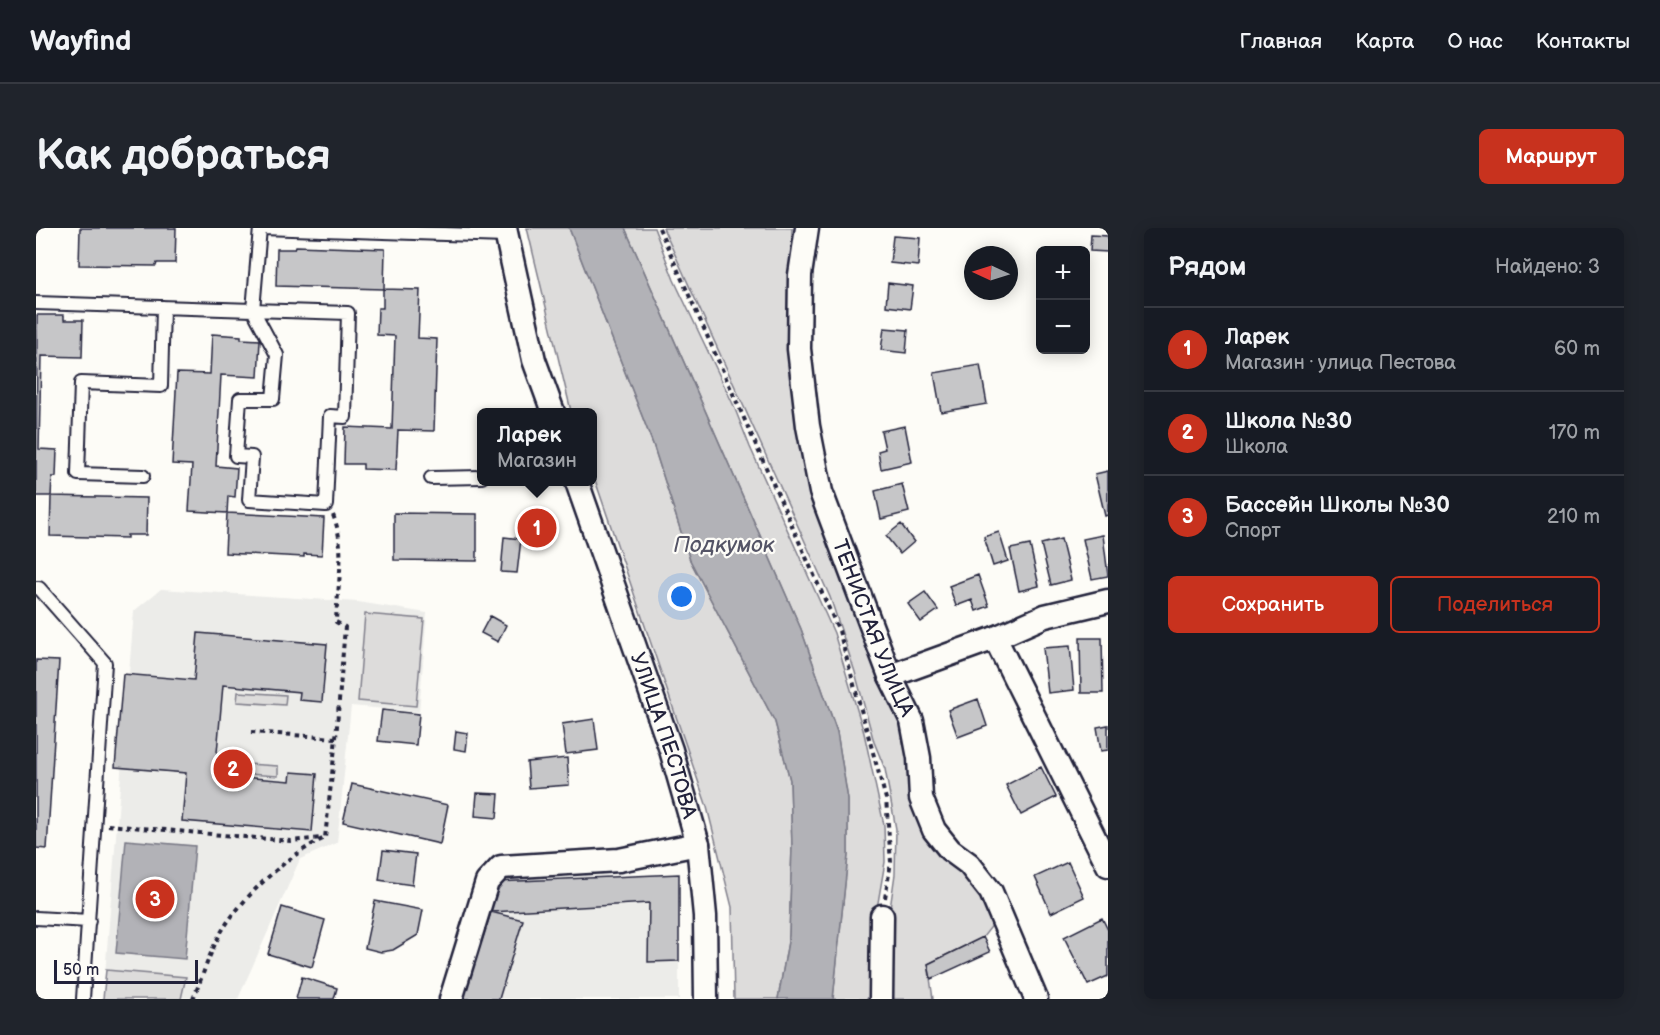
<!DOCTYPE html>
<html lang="ru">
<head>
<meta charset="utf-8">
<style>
	body { margin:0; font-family:"Balsamiq Sans",sans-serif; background:#20242c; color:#f1f3f6 }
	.controls { position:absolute; right:18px; top:18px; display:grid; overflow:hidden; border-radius:9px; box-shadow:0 3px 15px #0003 }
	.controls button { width:54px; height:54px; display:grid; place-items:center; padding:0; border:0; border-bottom:2px solid #363941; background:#171b24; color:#f1f3f6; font:30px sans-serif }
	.compass { position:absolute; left:928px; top:18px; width:54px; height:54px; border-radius:50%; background:#171b24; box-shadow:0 3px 15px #0003; rotate:274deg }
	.scale { position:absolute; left:18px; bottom:15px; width:144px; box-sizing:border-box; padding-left:6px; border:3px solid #22223b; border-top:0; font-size:16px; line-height:21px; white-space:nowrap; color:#22223b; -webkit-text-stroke:4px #fdfcf7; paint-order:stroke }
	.you { position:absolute; left:646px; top:369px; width:21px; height:21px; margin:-15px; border:4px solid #fff; border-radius:50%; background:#1a73e8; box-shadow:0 0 0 9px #1a73e833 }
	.badge { display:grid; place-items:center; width:39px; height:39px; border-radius:50%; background:#c8321e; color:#fff; font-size:20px; font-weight:700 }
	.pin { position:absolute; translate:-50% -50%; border:3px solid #fff; box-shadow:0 2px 6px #0006 }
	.popup { position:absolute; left:441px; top:180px; width:120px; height:78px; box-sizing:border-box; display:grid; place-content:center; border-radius:9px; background:#171b24; filter:drop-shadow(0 2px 4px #0005); font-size:20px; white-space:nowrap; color:#9ea1a6 }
	.popup b { font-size:22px; color:#f1f3f6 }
	.popup::after { content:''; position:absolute; left:50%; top:100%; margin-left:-12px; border:12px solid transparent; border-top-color:#171b24 }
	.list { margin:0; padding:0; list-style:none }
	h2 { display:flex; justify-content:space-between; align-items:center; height:78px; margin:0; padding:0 24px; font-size:26px }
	h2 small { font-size:20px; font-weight:400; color:#9ea1a6 }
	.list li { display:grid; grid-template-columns:39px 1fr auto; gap:18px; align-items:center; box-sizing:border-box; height:84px; padding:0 24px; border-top:2px solid #363941 }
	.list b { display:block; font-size:22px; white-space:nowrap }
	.list p { margin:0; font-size:20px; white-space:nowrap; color:#9ea1a6 }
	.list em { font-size:20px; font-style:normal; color:#9ea1a6 }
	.actions { display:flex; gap:12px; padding:18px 24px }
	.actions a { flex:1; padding:14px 0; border:2px solid #c8321e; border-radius:9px; text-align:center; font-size:21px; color:#c8321e }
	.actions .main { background:#c8321e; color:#fff }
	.map { position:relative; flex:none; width:1072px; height:771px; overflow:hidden; border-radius:9px }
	header { display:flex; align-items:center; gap:36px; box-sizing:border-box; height:84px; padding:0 30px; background:#171b24; border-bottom:2px solid #363941 }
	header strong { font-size:28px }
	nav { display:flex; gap:33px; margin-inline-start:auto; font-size:21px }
	.intro { display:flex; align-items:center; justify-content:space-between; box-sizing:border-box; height:144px; padding:0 36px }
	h1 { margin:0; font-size:42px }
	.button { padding:15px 27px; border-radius:9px; background:#c8321e; color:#fff; font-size:21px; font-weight:700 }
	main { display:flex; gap:36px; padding:0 36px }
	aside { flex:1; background:#171b24; border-radius:9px; box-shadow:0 3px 15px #0003 }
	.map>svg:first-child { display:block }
	.built { fill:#ecece9 }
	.green { fill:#dddcdb; stroke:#807f8b; stroke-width:1.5 }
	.water { fill:#b2b2b7; stroke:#787885; stroke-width:1.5 }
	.building { fill:#c6c6c8; stroke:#22223b; stroke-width:1.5 }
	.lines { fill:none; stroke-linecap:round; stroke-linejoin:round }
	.service-casing { stroke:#22223b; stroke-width:16 }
	.minor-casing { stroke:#22223b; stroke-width:27 }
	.path { stroke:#22223b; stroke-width:4; stroke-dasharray:4.5 4.5; stroke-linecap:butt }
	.service { stroke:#fdfcf7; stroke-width:12 }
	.minor { stroke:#fdfcf7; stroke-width:22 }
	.labels { text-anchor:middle; stroke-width:4.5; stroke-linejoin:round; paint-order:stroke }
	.street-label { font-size:21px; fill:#22223b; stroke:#fdfcf7 }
	.water-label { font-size:22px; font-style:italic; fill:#545466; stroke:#fdfcf7 }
</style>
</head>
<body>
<header>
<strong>Wayfind</strong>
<nav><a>Главная</a><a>Карта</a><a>О нас</a><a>Контакты</a></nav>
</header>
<div class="intro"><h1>Как добраться</h1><a class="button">Маршрут</a></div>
<main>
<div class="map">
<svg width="1072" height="771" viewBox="0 0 1072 771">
	<rect width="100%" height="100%" fill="#fdfcf7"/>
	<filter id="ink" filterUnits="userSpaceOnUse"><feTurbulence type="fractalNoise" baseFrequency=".0167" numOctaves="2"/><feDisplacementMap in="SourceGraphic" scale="12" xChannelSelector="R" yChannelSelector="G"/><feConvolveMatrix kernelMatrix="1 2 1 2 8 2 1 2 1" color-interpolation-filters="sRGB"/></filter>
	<g filter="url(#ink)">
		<path class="built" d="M125,361L322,374L391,385L383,484L315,478L301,615L264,631L202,771H67L98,383Z
			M643,646V771H427L455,684L458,654Z"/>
		<path class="green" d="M491,0H533L617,216L654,332L739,494L754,552L756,619L753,708L742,771H698L696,679L671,579L557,246L556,184L535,183Z
			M589,0H618L638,52L697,176L714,219L798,405L828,505L848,597L849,634L839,692L840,771H797L812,627V572L801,504L765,401Z
			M627,0H756L754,100L757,152L873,510L886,596L899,623L916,638L934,646L958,695L947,709L892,736L897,771H851L852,695L859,646L860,601L849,541L838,514L819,444L794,369Z
			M329,386L388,391L380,478L322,473Z
			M202,464L250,467L249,477L201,474Z
			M195,535L242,538V548L194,545Z
			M70,742L150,749L145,771H67Z"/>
		<path class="water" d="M533,0H589L765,401L801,504L812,572V627L797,771H742L753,708L756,619L754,552L739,494L654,332L617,216Z
			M90,612L159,618L149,731L80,725Z"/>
		<path class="building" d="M44,0H140L139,35H121L120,38L43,37Z
			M1055,7L1072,8V24L1054,23Z
			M857,8L884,10L882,38L854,35Z
			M260,18L349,21L348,61L384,62L382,110L401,111L398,203L362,202L360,242L327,241V236H308L309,199L356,201L359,108L341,107L342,80H347V61L240,58L241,21H259Z
			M852,55L877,58L874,81L850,78Z
			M1,87H28V92H47L46,129L5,128L3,221L21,222L20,249H16L15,268L111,270L110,307H91V310L14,308L15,268H0Z
			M848,100L872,102L870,125L845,122Z
			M176,106L205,108V111L224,112L222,149L185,147L180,238L201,240L199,269L192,268L191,285L288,290L286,327L268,326V329L189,325L191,285L153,283L156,237L136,236L141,145L174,146Z
			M944,137L951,176L905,184L898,145Z
			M869,198L876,234L845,241L842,223L849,221L845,203Z
			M1072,243V287L1069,288L1059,246Z
			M866,256L873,284L845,291L839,263Z
			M358,285L441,286V333L358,332Z
			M865,296L878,314L864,326L850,308Z
			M963,304L972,333L957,338L948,309Z
			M1067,307L1072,348L1056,351L1047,311Z
			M468,309L485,311L481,345L465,344Z
			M1025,311L1035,352L1015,357L1005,316Z
			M994,317L1003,358L983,363L974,321Z
			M942,347L953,378L940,383L936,372L920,378L913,358Z
			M889,364L902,382L885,394L872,376Z
			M454,388L470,397L462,414L445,405Z
			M162,405L291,416L286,474L263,472L264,464L187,457L179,547L254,553L255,544L281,546L276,604L146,593L150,545L79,539L87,446L158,452Z
			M1044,410H1066L1067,465H1045Z
			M1034,418L1038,462L1012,465L1007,420Z
			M0,432L23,433L11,621L0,620Z
			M942,471L951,498L922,509L912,482Z
			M346,482L383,486L380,517L342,513Z
			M558,491L562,522L530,526L526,496Z
			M1072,497V522L1065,523L1061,499Z
			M420,503L432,505L430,523L418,521Z
			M531,530L533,557L493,560L491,534Z
			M1005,539L1020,569L985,587L970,557Z
			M316,556L412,577L404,616L307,594Z
			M441,565L463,566L461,590L439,588Z
			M347,622L380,626L376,657L343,652Z
			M1032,634L1048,669L1015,685L999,649Z
			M643,646V733L612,734L613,675L455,684L458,654Z
			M339,673L387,682L382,707L357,722L345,724L329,720Z
			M246,679L289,692L276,739L232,726Z
			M455,684L487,692L463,771H427Z
			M1066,690L1072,702V748L1052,757L1028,709Z
			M947,709L954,724L895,751L892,736Z
			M266,749L301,760L298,771H260Z"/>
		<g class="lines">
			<g class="service-casing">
				<path id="service" d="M225,0L470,8
					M0,75L217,82L224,0
					M217,82L312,85L309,189L294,188L290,277L213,272L216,229L200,228L204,171H237L241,127Z
					M107,248L42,246L45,155L125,158L127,79
					M395,250L446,249
					M0,360H3L69,435L47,771
					M0,690L53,693"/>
			</g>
			<g class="minor-casing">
				<g id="minor">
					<path d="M469,0L498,132L517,184"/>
					<path id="s1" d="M771,0L764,47L763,121L772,198L785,264L854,448L876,493L883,530L885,570L898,602L914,622L933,636L955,664L1000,771"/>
					<path id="s2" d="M541,254L635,522L662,616L669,688L670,771"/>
					<path d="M959,410L1072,637"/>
					<path d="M854,448L959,410L1009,388L1072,373"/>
					<path d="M415,771L451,654L465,639L583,632L662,616"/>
					<path d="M845,771L846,688"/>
				</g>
			</g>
			<path class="path" d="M623,0L803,403L850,571L855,634L849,670
				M297,287C311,321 301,359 300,394L309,399L300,510
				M72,597L255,613L286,610
				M157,771C167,748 175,719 189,698C210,666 254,625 289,610L300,510L215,504"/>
			<use href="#service" class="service"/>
			<use href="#minor" class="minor"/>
		</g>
	</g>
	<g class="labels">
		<g class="street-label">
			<text dy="7" stroke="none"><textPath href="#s1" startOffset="412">ТЕНИСТАЯ УЛИЦА</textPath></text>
			<text dy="7" stroke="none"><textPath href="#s2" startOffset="268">УЛИЦА ПЕСТОВА</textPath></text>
		</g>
		<g class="water-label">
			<text x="688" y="324">Подкумок</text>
		</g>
	</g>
</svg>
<div class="controls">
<button>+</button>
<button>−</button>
</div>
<svg class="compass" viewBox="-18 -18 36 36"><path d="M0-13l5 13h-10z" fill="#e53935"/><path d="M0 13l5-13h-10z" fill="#9ea1a6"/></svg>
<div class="scale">50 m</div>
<div class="you"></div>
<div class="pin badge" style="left:501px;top:300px">1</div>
<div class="popup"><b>Ларек</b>Магазин</div>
<div class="pin badge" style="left:197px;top:541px">2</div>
<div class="pin badge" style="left:119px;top:671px">3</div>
</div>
<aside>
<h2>Рядом<small>Найдено: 3</small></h2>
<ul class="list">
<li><span class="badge">1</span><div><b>Ларек</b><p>Магазин · улица Пестова</p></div><em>60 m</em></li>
<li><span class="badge">2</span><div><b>Школа №30</b><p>Школа</p></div><em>170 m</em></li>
<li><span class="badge">3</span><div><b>Бассейн Школы №30</b><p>Спорт</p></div><em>210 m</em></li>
</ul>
<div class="actions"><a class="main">Сохранить</a><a>Поделиться</a></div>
</aside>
</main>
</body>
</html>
